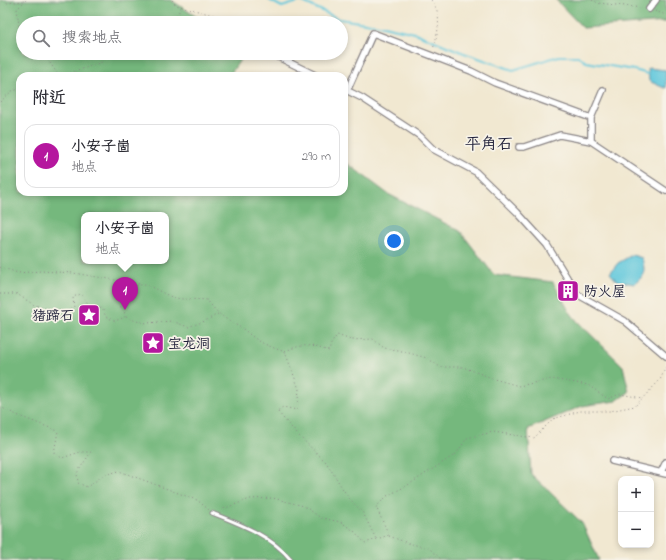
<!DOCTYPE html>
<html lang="zh">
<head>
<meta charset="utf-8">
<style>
	body { margin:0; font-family:"Indie Flower","LXGW WenKai TC",sans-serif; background:#f2f2f3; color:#2b2b33 }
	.controls { position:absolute; right:12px; bottom:12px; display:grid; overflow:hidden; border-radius:8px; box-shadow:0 2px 6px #0003 }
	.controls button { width:36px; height:36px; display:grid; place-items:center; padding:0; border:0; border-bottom:1px solid #e1e1e2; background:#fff; color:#2b2b33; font:20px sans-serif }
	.you { position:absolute; left:394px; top:241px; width:14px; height:14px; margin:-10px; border:3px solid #fff; border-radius:50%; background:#1a73e8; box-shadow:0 0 0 6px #1a73e833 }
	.badge { display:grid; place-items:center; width:26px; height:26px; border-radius:50%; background:#b5179e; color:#fff; font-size:13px; font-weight:700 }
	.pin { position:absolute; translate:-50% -33px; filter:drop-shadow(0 1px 2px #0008) }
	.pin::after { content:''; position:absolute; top:21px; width:14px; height:12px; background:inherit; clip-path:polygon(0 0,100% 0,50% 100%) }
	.popup { position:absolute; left:81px; top:212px; width:88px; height:52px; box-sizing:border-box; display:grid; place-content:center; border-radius:8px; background:#fff; filter:drop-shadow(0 1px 3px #0005); font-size:13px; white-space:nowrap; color:#7c7c81 }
	.popup b { font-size:15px; color:#2b2b33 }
	.popup::after { content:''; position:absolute; left:50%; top:100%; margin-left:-8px; border:8px solid transparent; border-top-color:#fff }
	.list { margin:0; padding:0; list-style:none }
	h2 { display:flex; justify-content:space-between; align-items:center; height:52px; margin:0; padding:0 16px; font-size:17px }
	h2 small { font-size:13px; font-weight:400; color:#7c7c81 }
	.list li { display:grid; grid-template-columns:26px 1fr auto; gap:12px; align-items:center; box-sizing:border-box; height:64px; margin:0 8px 8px; padding:0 8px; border:1px solid #e1e1e2; border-radius:12px }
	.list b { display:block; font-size:15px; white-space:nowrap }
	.list p { margin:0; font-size:13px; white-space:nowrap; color:#7c7c81 }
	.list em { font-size:13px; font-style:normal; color:#7c7c81 }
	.icon { flex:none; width:22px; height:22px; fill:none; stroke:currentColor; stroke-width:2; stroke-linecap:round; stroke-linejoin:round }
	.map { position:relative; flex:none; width:666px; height:560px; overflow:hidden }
	.search { position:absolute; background:#fff; box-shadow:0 2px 6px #0003; left:16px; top:16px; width:332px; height:44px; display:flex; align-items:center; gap:10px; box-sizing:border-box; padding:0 14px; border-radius:22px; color:#7c7c81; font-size:15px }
	.panel { position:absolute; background:#fff; box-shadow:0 2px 6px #0003; left:16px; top:72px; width:332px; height:124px; border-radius:12px }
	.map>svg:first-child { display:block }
	.forest { fill:#74b87d; stroke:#4b6d5c; fill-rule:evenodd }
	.water { fill:#5fc7dc; stroke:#40748c }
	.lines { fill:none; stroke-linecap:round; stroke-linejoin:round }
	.stream { stroke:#5fc7dc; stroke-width:2 }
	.lane-casing { stroke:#8a8586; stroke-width:5 }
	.street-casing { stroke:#8a8586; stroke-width:8 }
	.path { stroke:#8a8586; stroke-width:1; stroke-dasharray:1 3; stroke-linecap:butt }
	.lane { stroke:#fff; stroke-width:3 }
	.street { stroke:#fff; stroke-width:5.5 }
	.labels { text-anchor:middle; stroke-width:3.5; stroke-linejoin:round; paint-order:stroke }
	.poi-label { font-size:14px; fill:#22223b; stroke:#f7f3e8; text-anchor:start }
	.quarter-label { font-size:16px; fill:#22223b; stroke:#f7f3e8 }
</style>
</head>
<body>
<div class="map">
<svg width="666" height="560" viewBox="0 0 666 560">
	<rect width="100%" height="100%" fill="#f7f3e8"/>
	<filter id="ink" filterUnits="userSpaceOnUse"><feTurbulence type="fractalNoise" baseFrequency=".025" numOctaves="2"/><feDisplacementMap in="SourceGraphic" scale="8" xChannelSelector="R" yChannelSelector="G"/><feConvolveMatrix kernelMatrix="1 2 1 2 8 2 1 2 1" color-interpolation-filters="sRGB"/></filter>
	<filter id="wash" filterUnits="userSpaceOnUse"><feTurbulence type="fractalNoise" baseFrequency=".012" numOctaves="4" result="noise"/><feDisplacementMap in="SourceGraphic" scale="16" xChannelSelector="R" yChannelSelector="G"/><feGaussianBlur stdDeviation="0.9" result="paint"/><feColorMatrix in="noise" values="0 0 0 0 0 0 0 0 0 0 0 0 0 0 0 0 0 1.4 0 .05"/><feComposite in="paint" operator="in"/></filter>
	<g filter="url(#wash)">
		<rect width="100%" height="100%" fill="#f1e8d1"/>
		<path class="forest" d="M0,0H171L206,23H23V53H242L244,54L229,76H20V192H344V161L388,194L460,231L494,275L553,282L569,311L577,321L623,366L629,392L616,401L582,406L528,429L531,474L582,523L599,560H0ZM84,215H166V261H84Z
			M556,0H666V22L583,28Z"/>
		<path class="water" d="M648,68L666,70V88L662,87L649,81Z
			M632,255L642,258C645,271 646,275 634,284L617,281L610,273L618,263Z"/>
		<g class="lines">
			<path class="stream" d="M269,0L282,7L301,1L339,19L379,25L415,33L464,53L513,70L559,56H578L586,62L634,70L648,74"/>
		</g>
	</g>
	<g filter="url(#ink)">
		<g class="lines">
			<g class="lane-casing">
				<path id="lane" d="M212,513C240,524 272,536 291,560"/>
			</g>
			<g class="street-casing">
				<path id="street" d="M649,9L656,0
					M270,53L317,76
					M344,89L362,98L420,136L433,149L476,172L517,212L547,245L577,294L625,321L666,356
					M347,91L373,33L471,71L495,83L591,118V141
					M591,118L603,90
					M519,147H524L560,135L591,141L666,191
					M612,461L666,474
					M661,472L666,462"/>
			</g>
			<path class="path" d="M4,0L7,3L24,1
				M172,0L176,5L242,23
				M431,0C443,13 438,34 433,49
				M592,0L598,3L643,8
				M655,11L666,15
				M174,23L181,7
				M23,36L20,34L17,9L26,0
				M43,53L59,76
				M63,76L102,62L111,53
				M0,102L12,91L20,89
				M0,267L18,273L41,271L73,273L140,284
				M0,294H17L34,305L65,312L74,308L73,297L81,294L89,305L83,313L90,310L102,308L106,317L115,321L125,317L124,308H119C123,304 122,298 125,294C143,273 157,294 176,298C186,300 197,299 207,300C220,317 226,319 243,329C247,332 250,335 253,337C262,344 274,348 285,352L299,389L297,410L283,407L277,411L298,435L326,462L348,497L363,513L376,539
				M126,317L136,321L147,323L172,321L188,327L205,321L218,314
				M285,351C305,343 310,345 329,351L331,344L337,335L351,340L373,339L384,348L398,350L427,358L440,367H463L494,379L519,386L552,379L588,385L608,399L620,394L642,398
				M0,407L19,416L58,431L54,453L62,458L80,452H91L77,473L78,483L87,487L104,475L119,471L197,500L209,510
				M220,510L250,499L273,498L304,506L321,518L341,522L354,531L365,543L389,535L376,507L387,496L408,485L456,454L467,438L493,432L534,438L553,419L580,411H610L635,406L660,380L666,367
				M389,536L405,542L430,549L442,560"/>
			<use href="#lane" class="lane"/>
			<use href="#street" class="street"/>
		</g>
	</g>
	<defs>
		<g id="building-square" transform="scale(1.15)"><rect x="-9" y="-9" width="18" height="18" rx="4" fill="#b5179e" stroke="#f7f3e8"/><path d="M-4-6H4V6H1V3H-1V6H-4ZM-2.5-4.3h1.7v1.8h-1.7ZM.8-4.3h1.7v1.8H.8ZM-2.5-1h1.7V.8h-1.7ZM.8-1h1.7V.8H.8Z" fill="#fff"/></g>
		<g id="sight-square" transform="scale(1.15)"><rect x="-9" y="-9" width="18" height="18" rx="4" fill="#b5179e" stroke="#f7f3e8"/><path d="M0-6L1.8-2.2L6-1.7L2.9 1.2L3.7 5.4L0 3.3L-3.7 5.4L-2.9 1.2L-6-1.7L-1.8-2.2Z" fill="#fff"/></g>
	</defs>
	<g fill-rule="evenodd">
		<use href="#building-square" x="568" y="291"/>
		<use href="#sight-square" x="89" y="315"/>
		<use href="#sight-square" x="153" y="343"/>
	</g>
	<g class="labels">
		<g class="poi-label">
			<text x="584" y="296">防火屋</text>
			<text x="74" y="320" text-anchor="end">猪蹄石</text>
			<text x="168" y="348">宝龙洞</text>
		</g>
		<g class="quarter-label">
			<text x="489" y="149">平角石</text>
		</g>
	</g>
</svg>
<div class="controls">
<button>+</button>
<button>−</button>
</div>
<div class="you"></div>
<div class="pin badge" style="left:125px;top:310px">1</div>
<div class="popup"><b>小安子崮</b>地点</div>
<div class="search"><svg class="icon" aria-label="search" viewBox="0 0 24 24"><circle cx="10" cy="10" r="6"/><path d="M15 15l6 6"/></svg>搜索地点</div>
<section class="panel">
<h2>附近<small></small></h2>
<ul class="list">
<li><span class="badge">1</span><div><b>小安子崮</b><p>地点</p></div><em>290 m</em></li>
</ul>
</section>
</div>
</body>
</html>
